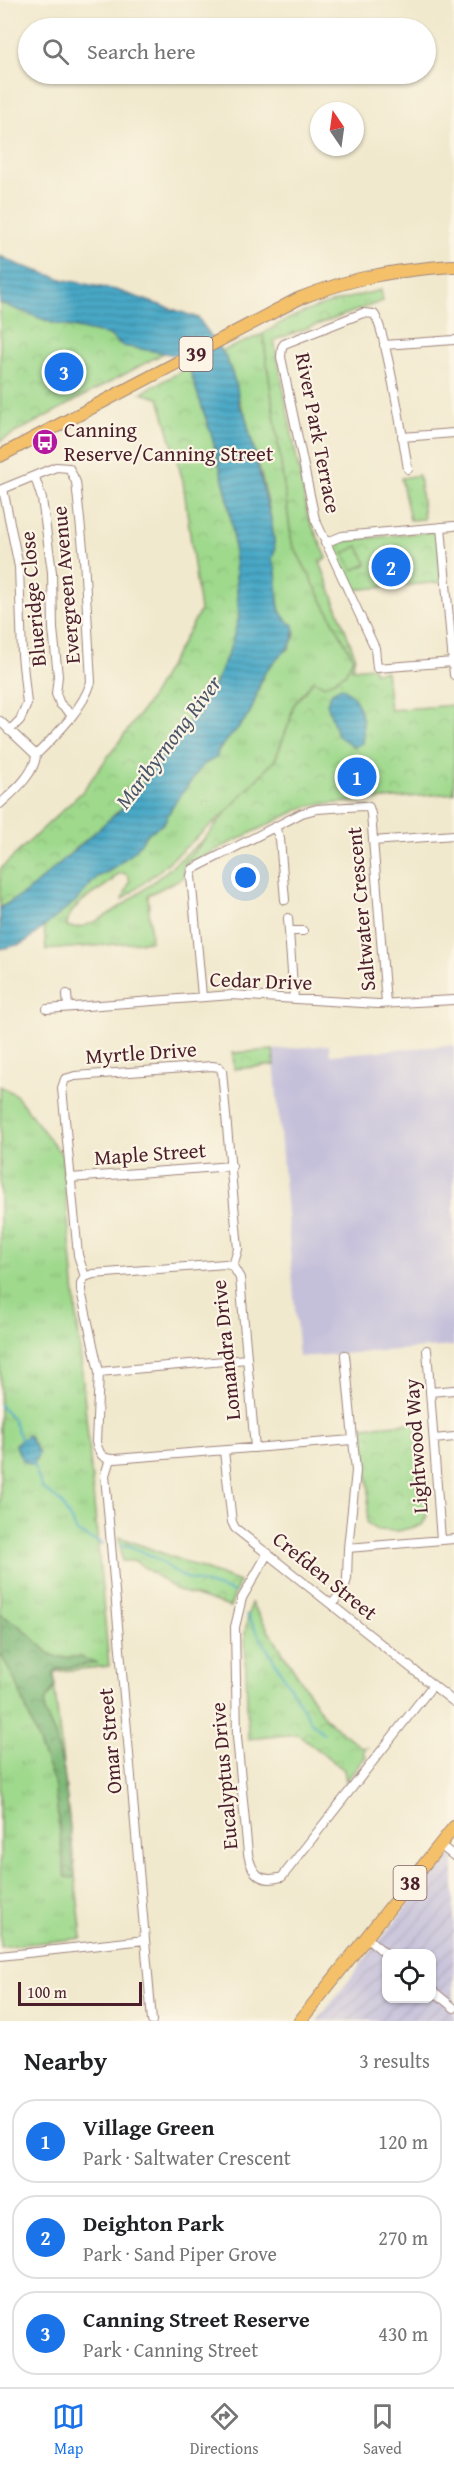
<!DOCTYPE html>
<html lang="en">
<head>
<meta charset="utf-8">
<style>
	body { margin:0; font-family:"Gentium Book Plus",serif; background:#f2f2f2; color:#202124 }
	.controls { position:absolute; right:18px; bottom:18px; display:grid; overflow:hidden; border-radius:12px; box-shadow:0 2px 4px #0004 }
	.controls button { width:54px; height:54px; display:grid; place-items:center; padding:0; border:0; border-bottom:2px solid #e0e0e0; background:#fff; color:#202124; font:30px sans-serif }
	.compass { position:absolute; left:310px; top:102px; width:54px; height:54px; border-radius:50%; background:#fff; box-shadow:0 2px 4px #0004; rotate:347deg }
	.scale { position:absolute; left:18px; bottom:15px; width:124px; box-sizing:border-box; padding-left:6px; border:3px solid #4a1f2b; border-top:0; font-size:16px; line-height:21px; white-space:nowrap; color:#4a1f2b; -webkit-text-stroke:4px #fcf5e5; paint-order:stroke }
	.you { position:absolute; left:246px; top:878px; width:21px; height:21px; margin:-15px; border:4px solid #fff; border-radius:50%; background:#1a73e8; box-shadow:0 0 0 9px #1a73e833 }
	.badge { display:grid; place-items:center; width:39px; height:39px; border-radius:50%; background:#1a73e8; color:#fff; font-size:20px; font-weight:700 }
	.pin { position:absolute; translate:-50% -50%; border:3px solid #fff; box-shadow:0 2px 6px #0006 }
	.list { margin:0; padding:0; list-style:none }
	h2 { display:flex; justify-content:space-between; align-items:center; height:78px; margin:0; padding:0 24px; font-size:26px }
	h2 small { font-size:20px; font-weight:400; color:#757577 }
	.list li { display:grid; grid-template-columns:39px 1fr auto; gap:18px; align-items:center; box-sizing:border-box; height:84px; margin:0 12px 12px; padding:0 12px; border:2px solid #e0e0e0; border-radius:24px }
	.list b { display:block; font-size:22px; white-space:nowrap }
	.list p { margin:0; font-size:20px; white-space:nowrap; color:#757577 }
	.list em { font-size:20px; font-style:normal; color:#757577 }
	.icon { flex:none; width:33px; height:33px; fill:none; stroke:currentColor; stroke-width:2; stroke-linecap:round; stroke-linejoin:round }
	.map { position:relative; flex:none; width:454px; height:2021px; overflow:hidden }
	.search { position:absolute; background:#fff; box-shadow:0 2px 4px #0004; left:18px; right:18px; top:18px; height:66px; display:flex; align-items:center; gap:15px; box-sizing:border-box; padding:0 21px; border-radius:33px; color:#757577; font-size:22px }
	.sheet { height:366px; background:#fff }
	nav { display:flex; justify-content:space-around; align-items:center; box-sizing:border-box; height:84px; border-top:2px solid #e0e0e0; background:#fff; font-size:16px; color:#757577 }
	nav a { display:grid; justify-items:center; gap:3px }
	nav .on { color:#1a73e8 }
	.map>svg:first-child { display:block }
	.industrial { fill:url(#industrial-furrows); fill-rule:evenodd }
	.railway { fill:#c5c0da }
	.grass { fill:url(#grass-tufts); stroke:#747c5c; stroke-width:1.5 }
	.forest { fill:url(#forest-crowns); stroke:#646c52; stroke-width:1.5 }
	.park { fill:url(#park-crowns); stroke:#747c5c; stroke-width:1.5 }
	.pitch { fill:#9ed98c; stroke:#747c5c; stroke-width:1.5 }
	.water { fill:url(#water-rules); stroke:#486478; stroke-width:1.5 }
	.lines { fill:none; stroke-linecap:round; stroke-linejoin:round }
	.stream { stroke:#47a8c6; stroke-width:2 }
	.street-casing { stroke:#9e847c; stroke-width:10 }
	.primary-casing { stroke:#9e847c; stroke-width:14 }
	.street { stroke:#fff; stroke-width:8 }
	.primary { stroke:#f4c16a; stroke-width:12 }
	.labels { text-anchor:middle; stroke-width:4.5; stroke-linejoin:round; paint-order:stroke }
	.shield { fill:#fcf5e5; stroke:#7f5f63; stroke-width:1.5 }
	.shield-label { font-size:20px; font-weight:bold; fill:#4a1f2b }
	.poi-label { font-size:21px; fill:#4a1f2b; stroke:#fcf5e5; text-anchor:start }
	.street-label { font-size:21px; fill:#4a1f2b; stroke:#fcf5e5 }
	.water-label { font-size:22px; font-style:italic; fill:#495669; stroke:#fcf5e5 }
</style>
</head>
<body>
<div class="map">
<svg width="454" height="2021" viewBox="0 0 454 2021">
	<defs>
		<pattern id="industrial-furrows" width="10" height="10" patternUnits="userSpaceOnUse" patternTransform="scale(1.5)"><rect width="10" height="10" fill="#c5c0da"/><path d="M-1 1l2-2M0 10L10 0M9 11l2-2" fill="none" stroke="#aba5bb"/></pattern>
		<pattern id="grass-tufts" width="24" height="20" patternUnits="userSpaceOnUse" patternTransform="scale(1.5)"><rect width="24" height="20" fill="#9ed98c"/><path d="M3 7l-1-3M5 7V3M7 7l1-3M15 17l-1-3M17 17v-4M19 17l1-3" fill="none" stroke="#8aba79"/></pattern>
		<pattern id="forest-crowns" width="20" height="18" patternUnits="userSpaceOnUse" patternTransform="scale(1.5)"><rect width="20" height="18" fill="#7eb978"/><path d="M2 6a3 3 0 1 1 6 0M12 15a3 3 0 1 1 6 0" fill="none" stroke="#699663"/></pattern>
		<pattern id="park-crowns" width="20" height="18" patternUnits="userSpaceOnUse" patternTransform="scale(1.5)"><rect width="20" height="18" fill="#9ed98c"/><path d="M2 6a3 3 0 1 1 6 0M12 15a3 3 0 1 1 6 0" fill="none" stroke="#8aba79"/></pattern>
		<pattern id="water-rules" width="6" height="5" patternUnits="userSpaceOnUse" patternTransform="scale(1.5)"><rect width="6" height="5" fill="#47a8c6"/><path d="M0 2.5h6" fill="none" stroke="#3d88a1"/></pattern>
	</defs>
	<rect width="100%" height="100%" fill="#fcf5e5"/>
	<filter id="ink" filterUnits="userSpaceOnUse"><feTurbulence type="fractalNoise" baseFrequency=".0167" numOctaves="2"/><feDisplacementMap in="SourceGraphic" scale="12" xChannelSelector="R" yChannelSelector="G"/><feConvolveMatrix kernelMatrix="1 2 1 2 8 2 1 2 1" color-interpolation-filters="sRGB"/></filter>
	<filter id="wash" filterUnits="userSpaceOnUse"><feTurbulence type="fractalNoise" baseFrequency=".008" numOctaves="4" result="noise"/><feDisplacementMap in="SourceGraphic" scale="24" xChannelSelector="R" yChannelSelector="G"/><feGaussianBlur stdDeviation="1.35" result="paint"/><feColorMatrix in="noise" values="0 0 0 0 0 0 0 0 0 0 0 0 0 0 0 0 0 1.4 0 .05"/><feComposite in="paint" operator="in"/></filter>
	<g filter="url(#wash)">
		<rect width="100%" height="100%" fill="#f1e9cd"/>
		<path class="industrial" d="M454,1846V2021H317ZM386,1954H432V1998H386Z"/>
		<path class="railway" d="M329,1045L330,1055L454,1045V1346L299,1357L273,1050Z"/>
		<path class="grass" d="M263,334L292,543L353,658L345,674L323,687L314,680L293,706L290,721L275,760L227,811L160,870L122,900L130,881L128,876C125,874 124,872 119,874C115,875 113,881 109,883C95,894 67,905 67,926C93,940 184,856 206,837L183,866L184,877L148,895L151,941L46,950L44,927L77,900L97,877L111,870L147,834L164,823L172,807L203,765L212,759L249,713L265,672L280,655L289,649L295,634L294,625C273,617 279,589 276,571C275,567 272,563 272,558C272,552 275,547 274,540C270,498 255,456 245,414C234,395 236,370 222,351Z
			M419,475L424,519L410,520L401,478Z
			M0,1086L15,1094L62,1155L109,1666L53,1672L82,1938L0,1947Z"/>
		<path class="forest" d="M0,1614L20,1626L50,1654L58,1657H80L97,1663L58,1669L54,1672L55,1686L45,1702V1713L55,1735L64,1772L75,1875L73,1878L65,1877L54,1783L18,1687L0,1653Z"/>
		<path class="park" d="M381,290L383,301L274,340L308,517L327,558L320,562L355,656L352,669L373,667L374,672L386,671L390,710L454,705V793L316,805L302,808L183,866L227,811L275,760L290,721L293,706L314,680L324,686L345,674L353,658L292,543L263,334C298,309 340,300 381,290Z
			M0,303L53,323L109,335L123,346L166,352L0,441Z
			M189,367L212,437L227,495L233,533L239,617L230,649L213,688L129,802L27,892L0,908V869L82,792L147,704L200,611L183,481L159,398L141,393Z
			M437,531L442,582L352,590L334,552L333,544L341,541Z
			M273,1050L275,1065L234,1069L233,1053Z
			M422,1422L424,1453L418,1471L428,1507L426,1518L422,1525L398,1531L377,1530L369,1525L367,1522L369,1491L363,1427Z
			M119,1537L239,1582L230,1607L177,1590L135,1561H122Z
			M251,1603L325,1718L362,1748L367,1747L363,1753L366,1756L346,1781L344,1770L298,1734L248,1739L245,1632Z"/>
		<path class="pitch" d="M358,546L367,564L353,570L344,553Z"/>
		<path class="water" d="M0,256L19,265L65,280L116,290L198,318L226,357L237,387L239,405L245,414L272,524L275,550L272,560L276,569L278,603L280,612L288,622L294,625C297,650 276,655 264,674C257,686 257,702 249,714C241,727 228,738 218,750L217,757L203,765L172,807L164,823L147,834L136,850L111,870L97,877L77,900L28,940L21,944L0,949V908L27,892L129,802L213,688L230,649L239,617L233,533L227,495L212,437L188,365L176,355L123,346L109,335L53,323L0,303Z
			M341,687C361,697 366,723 362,743L354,747L337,735L327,703L332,692Z
			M28,1435L39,1453L33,1465L22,1460L15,1444Z"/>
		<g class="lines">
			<path class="stream" d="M0,1405L12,1418L22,1441
				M33,1462L42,1488L61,1502L77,1532L103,1544
				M120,1545L130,1546L156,1558L181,1576L233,1592
				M247,1615L311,1722L324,1734"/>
		</g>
	</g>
	<g filter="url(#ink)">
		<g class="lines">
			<g class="street-casing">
				<path id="street" d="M384,345L454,340
					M402,437L454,433
					M408,469C404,444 385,327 374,314L363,313L284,344L282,347L281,357L315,519L375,648L377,668L453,662
					M35,477L42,499L52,572L53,629L58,676L56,694L60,704L71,714
					M3,489L19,567L22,655L27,704L20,720L9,731
					M0,490L56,467L69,468L76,482L84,558L91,682C83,709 55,736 36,755
					M441,527L454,675
					M325,543L342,536L454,526
					M0,721L36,755
					M0,804C13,792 35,774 36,755
					M275,828L280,839L285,900
					M373,841L454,835
					M288,918L294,999
					M289,931H303
					M67,994L68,1007
					M202,996L191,876L193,869L302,813L317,809L363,806L369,807L371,814L386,1003
					M47,1009L232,995L378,1004L454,1000
					M70,1178L232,1166
					M85,1277L78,1255L62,1088L65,1079L75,1076L212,1066L219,1067L222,1071L238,1249L233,1266
					M427,1350L441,1540
					M99,1372L247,1359
					M430,1392L454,1390
					M434,1439L454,1437
					M255,1448L240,1278L233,1266L225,1264L93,1274L85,1277L81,1283V1291L99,1372L96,1442C99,1453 102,1460 115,1459L339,1441L352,1440
					M224,1451L232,1522L235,1528L454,1702
					M110,1459L105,1475L152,2021
					M348,1548L454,1539
					M268,1553L242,1598L235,1627L237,1737L248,1854C252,1875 261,1883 282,1877L433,1685
					M332,1604L344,1589L347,1579L348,1548L356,1471L345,1355
					M440,1845L454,1856
					M366,1937L386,1954
					M0,1956L145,1940
					M432,1990L454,2008"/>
			</g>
			<g class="primary-casing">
				<path id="primary" d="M0,456L298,299C353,277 395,270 454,266
					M300,2021L454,1827"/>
			</g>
			<use href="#street" class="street"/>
			<use href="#primary" class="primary"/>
		</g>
	</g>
	<defs>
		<g id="bus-disc" transform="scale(1.35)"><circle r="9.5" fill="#b5179e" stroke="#fcf5e5"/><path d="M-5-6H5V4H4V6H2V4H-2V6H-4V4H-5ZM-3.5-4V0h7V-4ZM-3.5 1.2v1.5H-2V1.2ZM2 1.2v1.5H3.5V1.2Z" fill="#fff"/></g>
	</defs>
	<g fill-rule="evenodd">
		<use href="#bus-disc" x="45" y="442"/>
	</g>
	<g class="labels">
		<g class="shield">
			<rect x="179.5" y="337" width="33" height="34" rx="4.5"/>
			<rect x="393.5" y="1866" width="33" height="34" rx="4.5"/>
		</g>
		<g class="shield-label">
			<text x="196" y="361">39</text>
			<text x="410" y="1890">38</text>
		</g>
		<g class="poi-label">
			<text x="64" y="437">Canning<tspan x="64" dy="24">Reserve/Canning Street</tspan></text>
		</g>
		<g class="street-label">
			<text transform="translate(318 433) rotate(79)" y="7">River Park Terrace</text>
			<text transform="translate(66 585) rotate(-95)" y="7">Evergreen Avenue</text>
			<text transform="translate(33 599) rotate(-95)" y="7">Blueridge Close</text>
			<text transform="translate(361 909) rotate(-95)" y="7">Saltwater Crescent</text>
			<text transform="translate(261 981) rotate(2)" y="7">Cedar Drive</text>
			<text transform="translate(141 1053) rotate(-4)" y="7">Myrtle Drive</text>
			<text transform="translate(150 1154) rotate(-4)" y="7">Maple Street</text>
			<text transform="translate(226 1350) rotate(-96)" y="7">Lomandra Drive</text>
			<text transform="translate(416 1446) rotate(-94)" y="7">Lightwood Way</text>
			<text transform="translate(325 1576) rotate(39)" y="7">Crefden Street</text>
			<text transform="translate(110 1741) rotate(-95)" y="7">Omar Street</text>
			<text transform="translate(224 1776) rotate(-95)" y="7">Eucalyptus Drive</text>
		</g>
		<g class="water-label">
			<text transform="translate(168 742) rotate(-53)" y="8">Maribyrnong River</text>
		</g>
	</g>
</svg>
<div class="controls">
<button><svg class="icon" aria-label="locate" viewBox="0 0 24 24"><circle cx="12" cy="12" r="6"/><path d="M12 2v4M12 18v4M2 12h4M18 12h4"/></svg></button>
</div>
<svg class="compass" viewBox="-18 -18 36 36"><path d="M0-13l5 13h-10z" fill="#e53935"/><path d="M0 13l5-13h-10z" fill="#757577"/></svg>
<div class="scale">100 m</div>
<div class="you"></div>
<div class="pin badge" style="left:357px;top:777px">1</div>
<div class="pin badge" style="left:391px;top:567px">2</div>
<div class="pin badge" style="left:64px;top:372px">3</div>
<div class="search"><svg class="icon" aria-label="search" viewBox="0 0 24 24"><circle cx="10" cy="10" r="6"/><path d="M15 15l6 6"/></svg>Search here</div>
</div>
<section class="sheet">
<h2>Nearby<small>3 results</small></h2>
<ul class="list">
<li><span class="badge">1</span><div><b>Village Green</b><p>Park · Saltwater Crescent</p></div><em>120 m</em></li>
<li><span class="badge">2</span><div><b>Deighton Park</b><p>Park · Sand Piper Grove</p></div><em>270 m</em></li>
<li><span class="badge">3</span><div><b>Canning Street Reserve</b><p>Park · Canning Street</p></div><em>430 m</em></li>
</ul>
</section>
<nav>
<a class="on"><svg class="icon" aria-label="map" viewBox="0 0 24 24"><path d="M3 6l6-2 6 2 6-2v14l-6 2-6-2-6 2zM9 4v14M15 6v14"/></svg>Map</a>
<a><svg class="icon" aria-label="directions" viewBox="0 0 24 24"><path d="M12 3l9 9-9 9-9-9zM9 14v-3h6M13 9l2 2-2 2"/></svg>Directions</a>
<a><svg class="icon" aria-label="saved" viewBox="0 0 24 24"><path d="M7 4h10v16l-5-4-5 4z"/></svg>Saved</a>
</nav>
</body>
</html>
